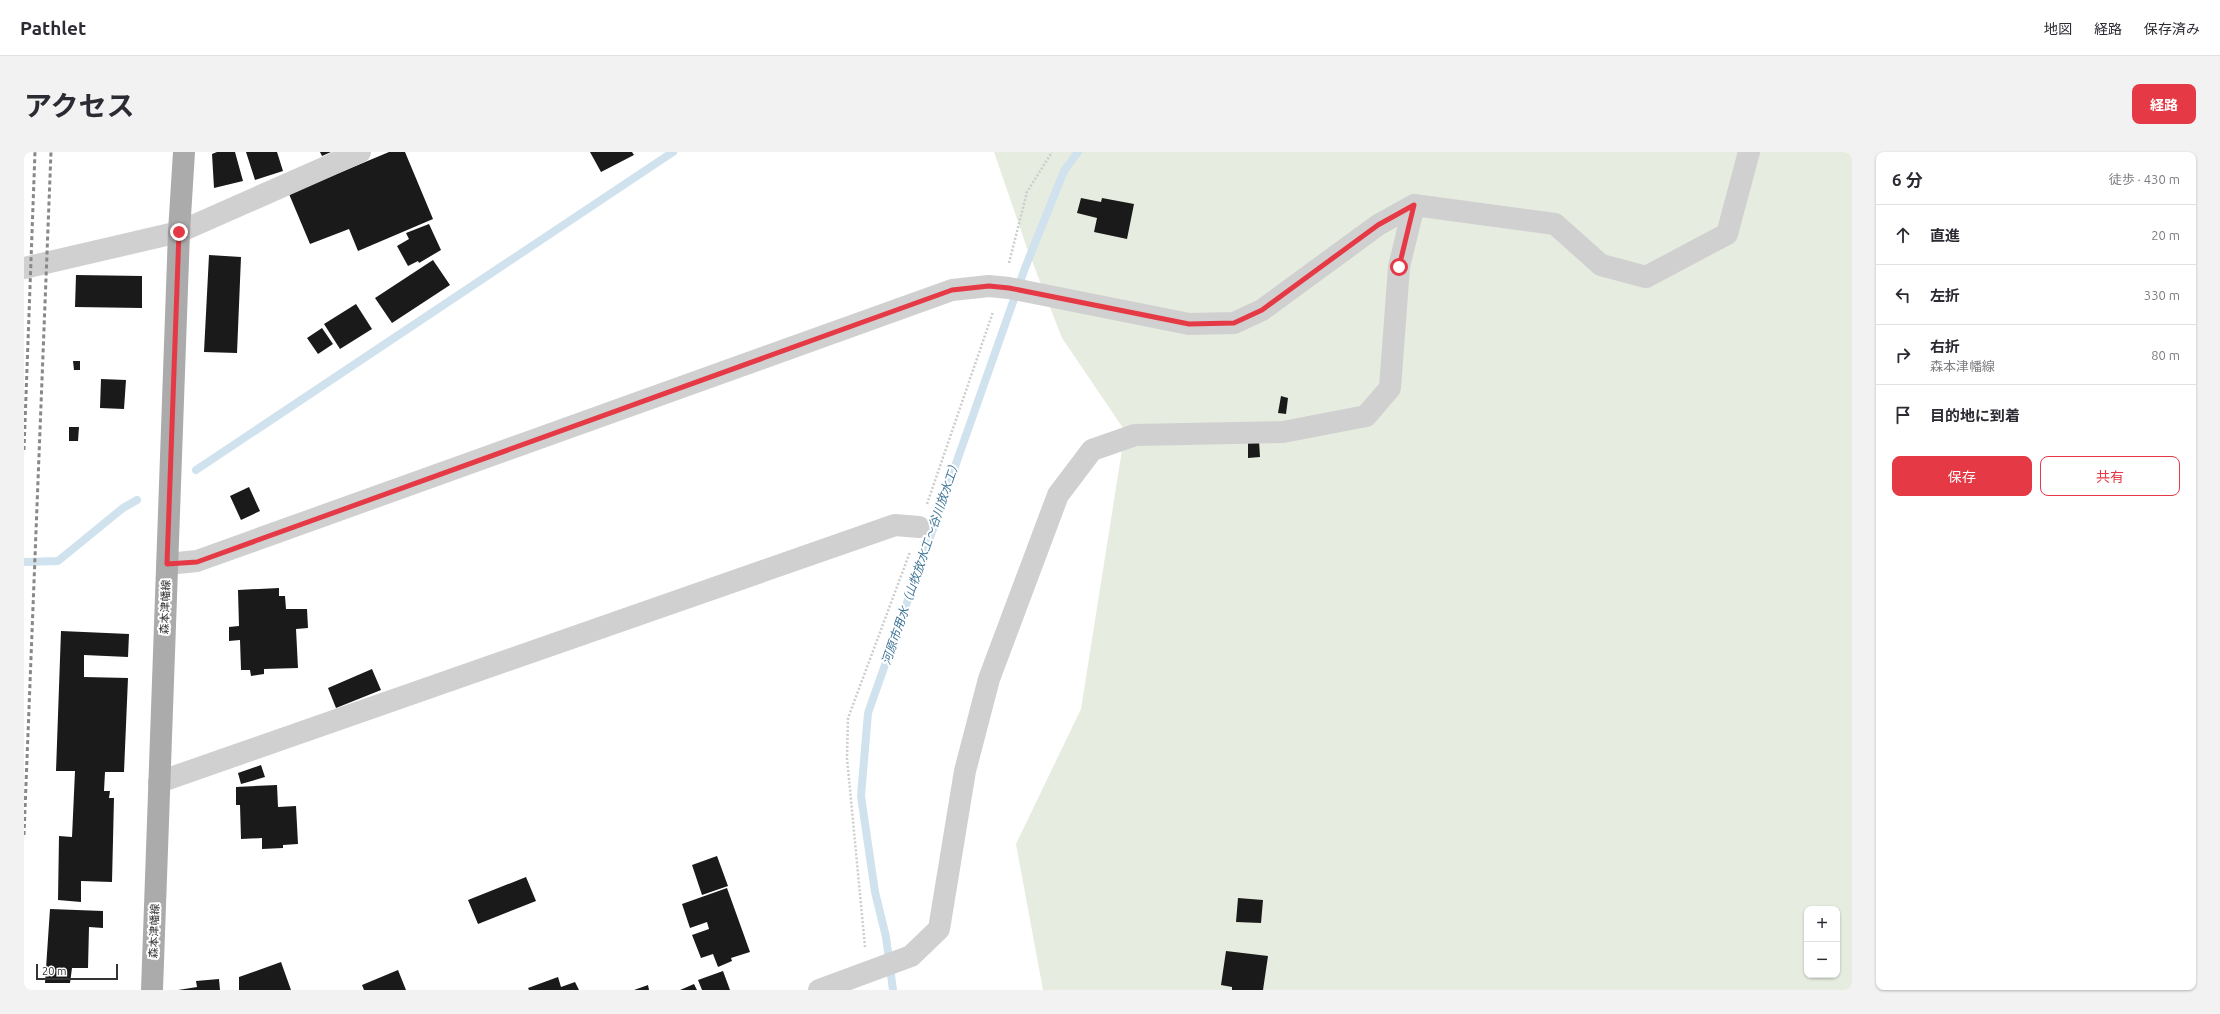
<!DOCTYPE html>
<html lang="ja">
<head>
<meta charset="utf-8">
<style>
	body { margin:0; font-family:Ubuntu,"Noto Sans JP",sans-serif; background:#f2f2f3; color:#2b2b33 }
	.controls { position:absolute; right:12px; bottom:12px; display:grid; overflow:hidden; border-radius:8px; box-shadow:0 1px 3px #0004 }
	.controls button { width:36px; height:36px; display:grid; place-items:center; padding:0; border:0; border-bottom:1px solid #e1e1e2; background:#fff; color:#2b2b33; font:20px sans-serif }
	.scale { position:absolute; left:12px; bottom:10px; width:82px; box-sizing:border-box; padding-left:4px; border:2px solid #333; border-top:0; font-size:11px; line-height:14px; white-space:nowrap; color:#333; -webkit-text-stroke:3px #fff; paint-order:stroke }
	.stop { position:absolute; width:12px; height:12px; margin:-9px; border:3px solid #e63946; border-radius:50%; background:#fff }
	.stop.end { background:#e63946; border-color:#fff; box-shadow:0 1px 4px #0008 }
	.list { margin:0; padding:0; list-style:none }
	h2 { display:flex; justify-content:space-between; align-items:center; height:52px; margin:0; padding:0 16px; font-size:17px }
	h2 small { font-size:13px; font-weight:400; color:#7c7c81 }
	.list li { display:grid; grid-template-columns:26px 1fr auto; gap:12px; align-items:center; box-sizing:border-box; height:60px; padding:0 16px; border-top:1px solid #e1e1e2 }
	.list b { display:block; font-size:15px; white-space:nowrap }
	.list p { margin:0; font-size:13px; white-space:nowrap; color:#7c7c81 }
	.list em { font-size:13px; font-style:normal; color:#7c7c81 }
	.actions { display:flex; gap:8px; padding:12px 16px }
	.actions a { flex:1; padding:9px 0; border:1px solid #e63946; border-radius:8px; text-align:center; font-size:14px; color:#e63946 }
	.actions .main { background:#e63946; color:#fff }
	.icon { flex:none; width:22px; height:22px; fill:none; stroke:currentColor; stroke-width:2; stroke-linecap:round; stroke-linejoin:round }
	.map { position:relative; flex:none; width:1828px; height:838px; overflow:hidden; border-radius:8px }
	header { display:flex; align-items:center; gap:24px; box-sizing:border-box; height:56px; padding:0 20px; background:#fff; border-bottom:1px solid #e1e1e2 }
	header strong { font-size:19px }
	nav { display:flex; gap:22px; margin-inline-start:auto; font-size:14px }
	.intro { display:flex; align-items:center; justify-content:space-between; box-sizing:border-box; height:96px; padding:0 24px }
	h1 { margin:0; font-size:28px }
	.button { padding:10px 18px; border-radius:8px; background:#e63946; color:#fff; font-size:14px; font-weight:700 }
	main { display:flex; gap:24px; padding:0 24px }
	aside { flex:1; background:#fff; border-radius:8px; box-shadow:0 1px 3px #0004 }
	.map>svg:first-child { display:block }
	.green { fill:#e6ecdf; fill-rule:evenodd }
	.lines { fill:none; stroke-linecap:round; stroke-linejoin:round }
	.stream { stroke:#cfe2ee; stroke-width:8 }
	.building { fill:#1a1a1a }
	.path { stroke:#cdcdcd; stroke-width:2.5; stroke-dasharray:2 2; stroke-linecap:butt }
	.minor { stroke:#d0d0d0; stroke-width:22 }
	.major { stroke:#ababab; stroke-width:22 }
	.rail { stroke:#888; stroke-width:3; stroke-dasharray:4 3; stroke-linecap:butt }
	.route { stroke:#e63946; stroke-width:5 }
	.labels { text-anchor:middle; stroke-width:4; stroke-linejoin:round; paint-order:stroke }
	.street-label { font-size:11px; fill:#333; stroke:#fff }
	.water-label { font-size:12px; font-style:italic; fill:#3f7597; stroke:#fff }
</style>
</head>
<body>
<header>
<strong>Pathlet</strong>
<nav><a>地図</a><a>経路</a><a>保存済み</a></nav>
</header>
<div class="intro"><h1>アクセス</h1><a class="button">経路</a></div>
<main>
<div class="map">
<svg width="1828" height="838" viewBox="0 0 1828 838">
	<rect width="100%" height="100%" fill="#fff"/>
	<path class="green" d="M970,0H1828V838H1019L992,692L1057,557L1101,279L1038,186L1003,96ZM1783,757H1813V823H1783Z"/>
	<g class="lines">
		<path class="stream" d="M172,318L649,0
			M0,410L34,409L99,356L113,348
			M869,838L862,785L851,740L837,644L844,561L1001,116L1040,19L1054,0"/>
	</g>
	<path class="building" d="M193,0H211L219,29L190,36L188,2Z
		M222,0H253L259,19L231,28Z
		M296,0H307L298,4Z
		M365,0H381L409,67L334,99L325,77L286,92L265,42Z
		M566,0H608L610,3L577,20Z
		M1057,46L1077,50L1078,46L1110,52L1103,87L1070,80L1073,66L1053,61Z
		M405,72L417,98L395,111L394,109L384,114L373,94L385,87L382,81Z
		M185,103L217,105L213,201L180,200Z
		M409,108L426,133L368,171L351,146Z
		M52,123L118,124V156L51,155Z
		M332,152L348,177L316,197L300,172Z
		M298,176L309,192L294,202L283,186Z
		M49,209H56V218H50Z
		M77,227L102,228L100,257L76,256Z
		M1257,244L1264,246L1262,262L1254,261Z
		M45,275H55L54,289H45Z
		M1235,289L1236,305L1224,306V290Z
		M225,335L236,359L217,368L206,344Z
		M255,436V444H261L262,457H283L284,476L272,477L274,516L240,517V522L227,524L226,518H217L216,488L205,489V475L215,474L214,438Z
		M37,479L105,482L104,505L60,503V525L104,526L100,620H81L80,639H86L85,646H90L88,730L57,729V750L34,748L35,684L48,685L51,619H32Z
		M348,517L357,538L312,556L304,536Z
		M237,613L241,625L217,632L214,621Z
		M253,633L254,655L272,654L274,692L259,693V696L238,697V686L217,687L216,653H212V635Z
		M693,704L704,734L678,743L668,713Z
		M502,725L512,749L454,772L444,748Z
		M703,736L726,800L707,806L708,809L694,815L689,802L677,806L668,783L685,777L683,770L666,776L658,752Z
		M1214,746L1239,748L1237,771L1212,770Z
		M26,757L79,759V776L65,775L64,816H48L46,831H21Z
		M1202,799L1244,804L1239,838H1208V835L1197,833Z
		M257,810L267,838H215V825Z
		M374,818L382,838H340L338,833Z
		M699,819L706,838H678L674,828Z
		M534,825L537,835L551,830L555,838H505L504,836Z
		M195,827L196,838H154L173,835L172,829Z
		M670,832L673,838H656Z
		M624,833L625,838H610Z"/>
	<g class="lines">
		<path class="path" d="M985,111L1003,40L1028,0
			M903,352L969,160
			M841,795L823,606L824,566L886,400"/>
		<path class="minor" d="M0,116L155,80L336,0
			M143,412L173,409L928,138L965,134L985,136L1165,172L1210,171L1238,158L1354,73L1390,53
			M135,630L871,373L895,375
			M795,838L887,804L915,777L941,619L965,527L1034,343L1068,298L1111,283L1259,280L1342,264L1366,236L1375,115L1390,53L1531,72L1577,113L1622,125L1703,82L1725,0"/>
		<path class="major" d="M128,838L155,80L160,0"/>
		<path class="rail" d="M0,298L11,0
			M0,683L27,0"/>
	</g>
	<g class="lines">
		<path class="route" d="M155,80L143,412L173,410L928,138L965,134L985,136L1165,172L1210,171L1238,158L1354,73L1390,53L1375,115"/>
	</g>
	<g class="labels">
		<g class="street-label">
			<text transform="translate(141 455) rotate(-88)" y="4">森本津幡線</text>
			<text transform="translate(130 779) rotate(-88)" y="4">森本津幡線</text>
		</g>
		<g class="water-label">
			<text transform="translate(897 410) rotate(-71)" y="4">河原市用水（山牧放水工～谷川放水工）</text>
		</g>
	</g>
</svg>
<div class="controls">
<button>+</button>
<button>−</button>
</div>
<div class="scale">20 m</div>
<div class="stop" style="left:1375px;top:115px"></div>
<div class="stop end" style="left:155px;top:80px"></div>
</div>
<aside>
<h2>6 分<small>徒歩 · 430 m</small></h2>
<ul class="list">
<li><svg class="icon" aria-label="ahead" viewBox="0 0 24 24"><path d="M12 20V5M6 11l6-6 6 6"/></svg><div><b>直進</b></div><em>20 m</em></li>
<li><svg class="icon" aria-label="left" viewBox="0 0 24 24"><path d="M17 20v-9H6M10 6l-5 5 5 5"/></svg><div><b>左折</b></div><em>330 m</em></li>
<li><svg class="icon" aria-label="right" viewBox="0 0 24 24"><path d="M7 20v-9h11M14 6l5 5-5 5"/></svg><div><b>右折</b><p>森本津幡線</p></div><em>80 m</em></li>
<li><svg class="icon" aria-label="arrive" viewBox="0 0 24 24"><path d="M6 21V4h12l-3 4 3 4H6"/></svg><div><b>目的地に到着</b></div></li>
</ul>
<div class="actions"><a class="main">保存</a><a>共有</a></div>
</aside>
</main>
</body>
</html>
